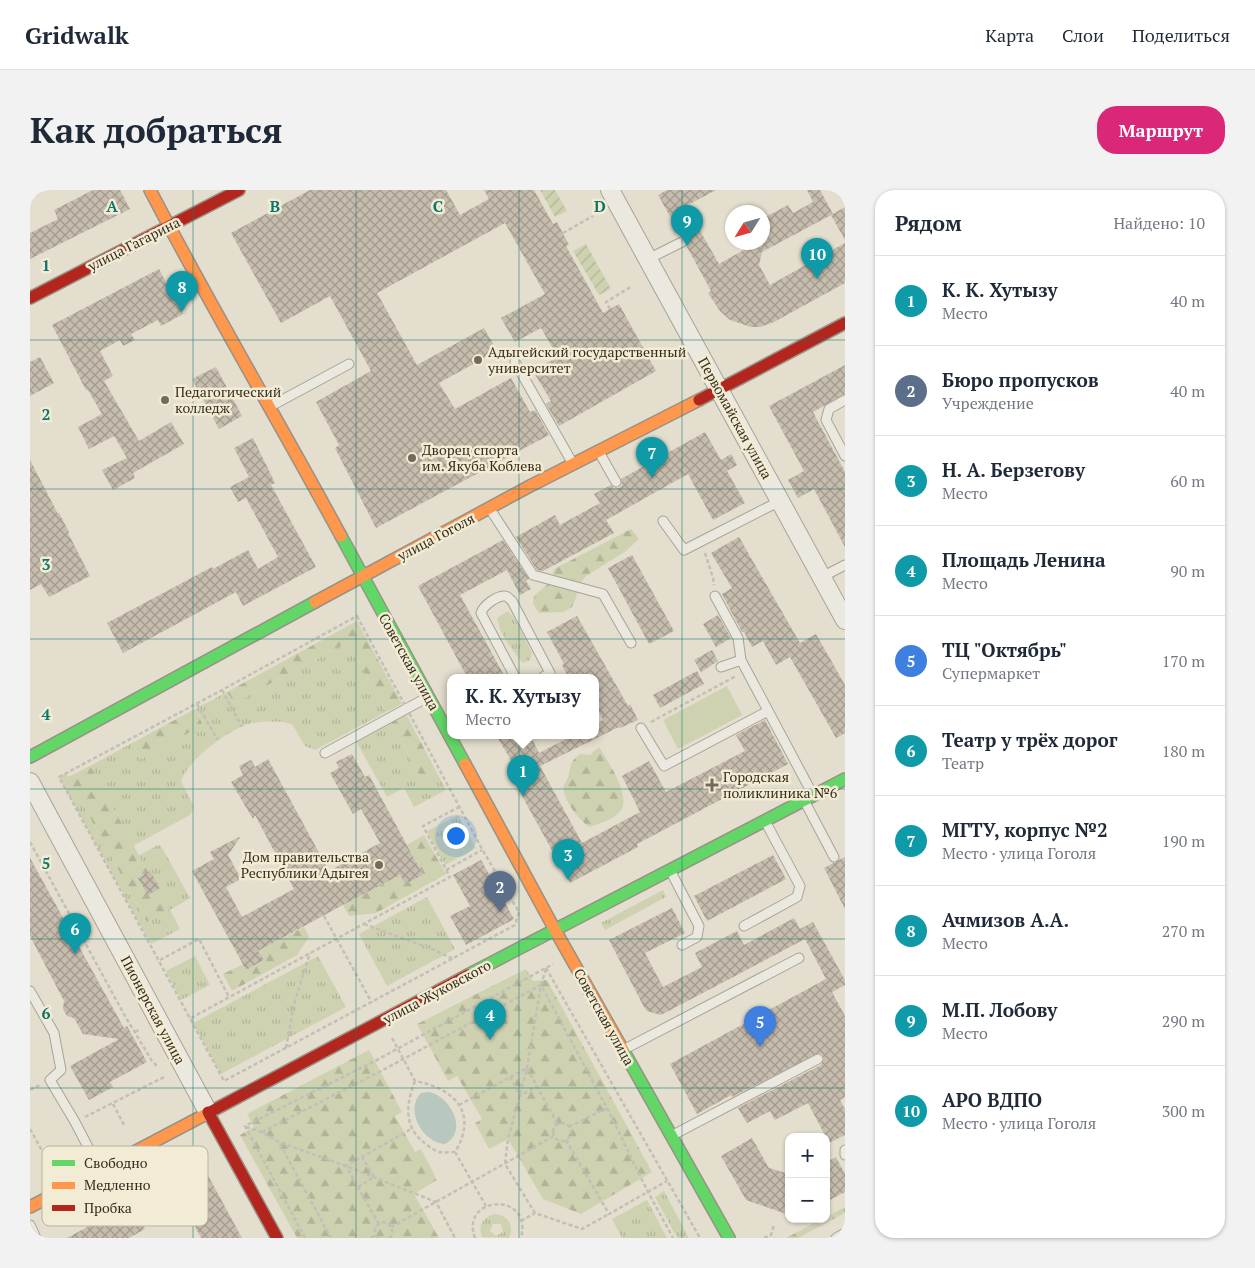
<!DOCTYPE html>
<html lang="ru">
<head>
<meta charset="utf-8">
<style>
	body { margin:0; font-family:"PT Serif",serif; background:#f2f2f3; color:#1f2937 }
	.controls { position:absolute; right:15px; bottom:15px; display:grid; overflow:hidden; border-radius:10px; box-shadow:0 1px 4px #0004 }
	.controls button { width:45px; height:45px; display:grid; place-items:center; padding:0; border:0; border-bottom:1px solid #e0e1e3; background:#fff; color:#1f2937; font:25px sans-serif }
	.compass { position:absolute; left:695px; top:15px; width:45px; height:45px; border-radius:50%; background:#fff; box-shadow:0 1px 4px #0004; rotate:233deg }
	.you { position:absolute; left:425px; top:645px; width:18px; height:18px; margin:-12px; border:4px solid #fff; border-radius:50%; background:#1a73e8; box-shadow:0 0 0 8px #1a73e833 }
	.badge { display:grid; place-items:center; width:32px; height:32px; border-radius:50%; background:#db2777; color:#fff; font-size:16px; font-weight:700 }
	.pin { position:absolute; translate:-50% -41px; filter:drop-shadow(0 1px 2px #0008) }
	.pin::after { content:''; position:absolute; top:26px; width:18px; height:15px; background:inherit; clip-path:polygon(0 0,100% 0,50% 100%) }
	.popup { position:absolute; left:417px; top:484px; width:152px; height:65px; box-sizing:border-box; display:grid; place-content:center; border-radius:10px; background:#fff; filter:drop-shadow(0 1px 4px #0005); font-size:16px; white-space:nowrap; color:#747a83 }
	.popup b { font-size:19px; color:#1f2937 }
	.popup::after { content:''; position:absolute; left:50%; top:100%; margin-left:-10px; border:10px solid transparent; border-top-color:#fff }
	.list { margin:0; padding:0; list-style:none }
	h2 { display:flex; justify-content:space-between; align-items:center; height:65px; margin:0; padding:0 20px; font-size:21px }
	h2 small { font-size:16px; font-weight:400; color:#747a83 }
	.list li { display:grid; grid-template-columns:32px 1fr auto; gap:15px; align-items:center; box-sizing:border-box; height:90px; padding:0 20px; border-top:1px solid #e0e1e3 }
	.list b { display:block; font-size:19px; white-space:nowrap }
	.list p { margin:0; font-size:16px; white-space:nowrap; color:#747a83 }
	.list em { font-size:16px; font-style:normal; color:#747a83 }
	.map { position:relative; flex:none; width:815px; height:1048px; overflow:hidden; border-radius:20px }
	header { display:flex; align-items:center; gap:30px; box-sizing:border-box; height:70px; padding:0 25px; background:#fff; border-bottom:1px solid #e0e1e3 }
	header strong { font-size:24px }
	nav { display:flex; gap:28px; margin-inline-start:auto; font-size:18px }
	.intro { display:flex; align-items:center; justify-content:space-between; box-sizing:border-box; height:120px; padding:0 30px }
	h1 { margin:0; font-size:35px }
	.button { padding:12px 22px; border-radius:20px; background:#db2777; color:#fff; font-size:18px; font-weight:700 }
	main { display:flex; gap:30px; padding:0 30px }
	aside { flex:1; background:#fff; border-radius:20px; box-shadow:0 1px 4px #0004 }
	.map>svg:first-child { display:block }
	.grass { fill:url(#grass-tufts); fill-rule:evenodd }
	.forest { fill:url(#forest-firs) }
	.garden { fill:url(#garden-furrows) }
	.pitch { fill:#cfd2b1 }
	.water { fill:#b9c8bf }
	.building { fill:url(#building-cross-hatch) }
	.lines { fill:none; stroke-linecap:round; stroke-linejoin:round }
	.lane-casing { stroke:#a8a397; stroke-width:11 }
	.street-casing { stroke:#a8a397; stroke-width:20 }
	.fast-casing { stroke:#989286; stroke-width:14 }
	.slow-casing { stroke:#989286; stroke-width:14 }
	.jam-casing { stroke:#989286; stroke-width:14 }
	.path { stroke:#c3bfb6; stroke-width:2.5; stroke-dasharray:4 2.5; stroke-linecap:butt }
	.lane { stroke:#ebe8df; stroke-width:9 }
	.street { stroke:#ebe8df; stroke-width:18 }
	.fast { stroke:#63d668; stroke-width:11 }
	.slow { stroke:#ff974d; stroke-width:11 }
	.jam { stroke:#b3261e; stroke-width:11 }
	.grid { fill:none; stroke:#0f766e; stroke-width:1; stroke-opacity:0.55 }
	.poi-dot { fill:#736a5c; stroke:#f3ecd4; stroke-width:2 }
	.labels { text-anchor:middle; stroke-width:5; stroke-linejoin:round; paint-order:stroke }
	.street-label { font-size:14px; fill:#362c1f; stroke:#f3ecd4 }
	.poi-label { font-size:14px; fill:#362c1f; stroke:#f3ecd4; text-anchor:start }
	.key { fill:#f3ecd4; stroke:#bab29e; stroke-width:1 }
	.key-label { font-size:14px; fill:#362c1f }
	.grid-label { font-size:16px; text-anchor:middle; font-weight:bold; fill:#0f766e; stroke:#f3ecd4; stroke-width:5; stroke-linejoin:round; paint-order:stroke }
</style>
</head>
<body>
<header>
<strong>Gridwalk</strong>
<nav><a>Карта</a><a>Слои</a><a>Поделиться</a></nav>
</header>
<div class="intro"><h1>Как добраться</h1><a class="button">Маршрут</a></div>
<main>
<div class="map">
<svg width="815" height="1048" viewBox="0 0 815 1048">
	<defs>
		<pattern id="grass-tufts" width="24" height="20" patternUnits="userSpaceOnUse" patternTransform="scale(1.25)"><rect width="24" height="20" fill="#cfd2b1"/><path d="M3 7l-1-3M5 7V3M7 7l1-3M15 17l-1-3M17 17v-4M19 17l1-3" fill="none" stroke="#b2b498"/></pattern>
		<pattern id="forest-firs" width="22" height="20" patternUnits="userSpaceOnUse" patternTransform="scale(1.25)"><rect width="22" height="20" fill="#cfd2b1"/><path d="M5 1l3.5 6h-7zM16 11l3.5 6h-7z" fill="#b2b498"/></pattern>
		<pattern id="garden-furrows" width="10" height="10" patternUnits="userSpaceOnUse" patternTransform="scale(1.25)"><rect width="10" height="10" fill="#cfd2b1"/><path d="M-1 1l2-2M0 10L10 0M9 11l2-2" fill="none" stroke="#b2b498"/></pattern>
		<pattern id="building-cross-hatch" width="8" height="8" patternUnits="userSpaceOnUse" patternTransform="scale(1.25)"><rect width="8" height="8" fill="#c6bdae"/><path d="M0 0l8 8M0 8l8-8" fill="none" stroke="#a29a8d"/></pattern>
	</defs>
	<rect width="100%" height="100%" fill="#e3decd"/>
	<path class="grass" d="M478,421L485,429L502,463L500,470L493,473C482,461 470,444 467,428Z
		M318,452L356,522L285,560L275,556L262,534C250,530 227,531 215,535C195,543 158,570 151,591L164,617L160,625L103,656L60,576L102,553L110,569L173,534L165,519L197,502L204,513Z
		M361,532L391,588L406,581L416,600L384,617L374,598L357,607L326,551Z
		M36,583L117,732L138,720L108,666L128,655L131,656L160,708L140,720L150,739L121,754L29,587Z
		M428,625L446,658L415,675L397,641Z
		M633,700L636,707L575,740L571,733Z
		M397,707L425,759L357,796L329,744Z
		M165,766L180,795L151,810L136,781Z
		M288,766L316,817L191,884L163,833Z
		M634,1001L659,1048H647L625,1007Z
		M617,1010L637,1048H592L582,1029Z
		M464,1024C477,1024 485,1035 479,1048L452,1047C448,1036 452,1028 464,1024ZM463,1034H471L473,1042L466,1046L460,1041Z"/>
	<path class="forest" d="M601,339L609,349L596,361L556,386L549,395L546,408L542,417L533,422L509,423L503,414L504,406L520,392L524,379Z
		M327,431L372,514L356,522L318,452L204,513L197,502Z
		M165,519L173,535L110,569L102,553Z
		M376,524L406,581L391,588L361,532Z
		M569,557C577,570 599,602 592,618C587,629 570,633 559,637C549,630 531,608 534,595C535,592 537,590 538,587C542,574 538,574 550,564L560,565Z
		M60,576L139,720L117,732L38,587Z
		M394,645L416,684L346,723L319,726L313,715L370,685L375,694L393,685L377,655Z
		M274,737L279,747L267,765L202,801L193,784L213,774L216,780L233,771L228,761Z
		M496,779L503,791L517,790L622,982L551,1024L513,1009L478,949L459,959L445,933L452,929L427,886L418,891L387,834Z
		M339,860L372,922L365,926L385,962L391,959L407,990L384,1004L409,1048H267L210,945L224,937L217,924Z
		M815,1017V1023L768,1048H756L792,1029H796V1027Z"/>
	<path class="garden" d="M510,0H525L537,21L525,27Z
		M556,54L581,99L569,105L543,61Z"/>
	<path class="pitch" d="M697,496L712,525L648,559L633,530Z"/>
	<path class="water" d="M399,902C420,906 439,941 415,954C393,953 374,920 391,903Z"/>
	<path class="building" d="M63,0H90L100,19L0,69V43L28,29L24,20Z
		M280,0H416L430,25L459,9L454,0H504L523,34L527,32L539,55L536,56L573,123L589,114L626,181L529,236L516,214L521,211L503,181L528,167L511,138L485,152L471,128L515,104L475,33L347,103L387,175L454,138L467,161L409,193L425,219L481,188L500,222L505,220L519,245L346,338L305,258L309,255L286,212L341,181L300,106L251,133L201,43Z
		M637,0H686L656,16L689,74L714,60L709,52H732V29L758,15L763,23L783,12L777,0H790L803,24L732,62L729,75L740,95L815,53V93L744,132L730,137H721L700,130L690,121L678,103L681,101L657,57L660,52L659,48L655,45L651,46L628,5Z
		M815,17V50L801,25Z
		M129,79L153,124L131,136L128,130L101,144L105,150L93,156L90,150L70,161L83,186L74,191L109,251L141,232L154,254L103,283L105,288L83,300L72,280L97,268L84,246L59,259L48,237L72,224L58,200H56L22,135Z
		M10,167L24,193L0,206V172Z
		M815,175V204L783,222L815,282V357L784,299L768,308L758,290L774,281L739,216Z
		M186,177L212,226L189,239L162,189Z
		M675,242L691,270L701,264L704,269L707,275L697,281L715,313L683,330L658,284L576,330L584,343L513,381L507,380L486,347L525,325L530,335L570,313L564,304L581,295L583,298H589L592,295L591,289Z
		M223,248L245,293L241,295L286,377L213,416L206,402L93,463L77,433L182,377L183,379L218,360L228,379L248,367L216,308L208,312L200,297L219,287L204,258Z
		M0,270L28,324L29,323L39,342L38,343L60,386L19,407L11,394L0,400Z
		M709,347L770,453L786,444L815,495V543L806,548L760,467L746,475L733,451L722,457L714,442H712L692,404L702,398L681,363Z
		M473,350L499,389L496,391L501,399L490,405L477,380L430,405L475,487H437L388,396Z
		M602,365L644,441L619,454L578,378Z
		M688,425L701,448L686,457L673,434Z
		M547,426L598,516L600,514L608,530L590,538L589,537L510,576L552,653L610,622L592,586L619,571L636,602L715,561L706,545L735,530L758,574L607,654L608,657L540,693L486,595L493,591L466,545H500L509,563L544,545H566V534L573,530L566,516V487H538L532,475L534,474L517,442Z
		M682,460L688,471L671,482L664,470Z
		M667,481L674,494L630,518L623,505Z
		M322,564L335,587L339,585L393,685L375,694L370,685L313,715L228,761L234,770L216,780L162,681L184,669L180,662L211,646L198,665L211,689L196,697L212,727L264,699L225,625L223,629L201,592L213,585L209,576L221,570L225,577L238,569L299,681L350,653L331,619L323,624L300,583L309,578L306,572Z
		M743,665L756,689L677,731L664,706Z
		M815,667V719L794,678Z
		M0,668L94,838L97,836L117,872L80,892L83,897L59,910L40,876L89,849L53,844L44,828L37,826L33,819L34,811L0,746Z
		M451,670L484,729L436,755L420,726L440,716L423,685Z
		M120,681L130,698L118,705L108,688Z
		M642,718L655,743L615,763L633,797L672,777L665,763L707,741L714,755L764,728L770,739L783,732L815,790V795L802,802L815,826V907L810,910L815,919V945L799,953L778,913L745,930L740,921L717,933L708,918L791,875L794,869L792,864L789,863L702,907L701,905L667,924L640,874L796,789L775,749L631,825L617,821L614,817L579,750Z
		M722,948L739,978L759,984V1025L716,1010L691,966Z
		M168,967L212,1048H171L137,985Z
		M806,967L815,984V1002L796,1012V972Z
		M100,1014L115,1039L99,1048H37Z"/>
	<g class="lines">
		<g class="lane-casing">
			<path id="lane" d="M618,69L654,51
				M485,172L543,274
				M815,210L799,219L796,230L815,266
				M241,216L319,174
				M569,262L586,292
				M460,319L503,385L573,404L601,453
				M633,331L654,360L750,311
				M792,387L815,375
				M685,406L708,448L711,470L783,605
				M691,477L711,470
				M485,487L451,423C453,416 467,405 475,406C478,406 479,409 482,411L520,483L513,487
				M611,538L634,576L738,521
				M295,563L398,507
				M775,612L804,667
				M640,680L669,736L667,747L652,755
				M714,736L767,707L770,696L735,631
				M0,801L24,843L31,880L20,890L45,932L70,980
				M593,860L769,768
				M641,946L788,869
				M109,960L125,991
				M815,960V965
				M0,1035L6,1048
				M806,1048L815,1043"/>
		</g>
		<g class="street-casing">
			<path id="street" d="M580,0L815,430
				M0,592L178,922"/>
		</g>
		<g class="fast-casing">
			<path id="fast" d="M311,346L435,574
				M0,567L285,412
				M438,785L815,589
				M593,860L699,1048"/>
		</g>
		<g class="slow-casing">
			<path id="slow" d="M120,0C181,117 248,230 311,346
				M285,412L500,296L669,210
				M435,574L525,740L593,860
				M0,1017L180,922"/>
		</g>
		<g class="jam-casing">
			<path id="jam" d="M0,108L209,0
				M669,210L815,133
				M178,922L247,1048
				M180,922L438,785"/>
		</g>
		<path class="path" d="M533,43L563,26
			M580,119L576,112L602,96
			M675,363L683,388L684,395
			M327,426L452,659L489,722L485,735L194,891L29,587L192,500Z
			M192,500L212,537
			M167,514L188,550
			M621,532L706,486
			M0,652L95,826L122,871L128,877
			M416,680L452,660
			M294,726L342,813
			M334,734L402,759L423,769
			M130,770L169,749L199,807
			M516,778L670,1048
			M516,779L511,795L497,878L478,949L475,974L505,1023L552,1039L579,1024
			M161,828L420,687L393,636L429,617
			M105,842L111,839
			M362,848L385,891C424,898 449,923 425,962
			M256,858L264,814L280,763
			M480,887L490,906L507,896
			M385,891C376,914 373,938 396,954C400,957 405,961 409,962C414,963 420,962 425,962
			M0,900L10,895
			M83,914L95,937
			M429,915L497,878L528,935
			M55,927L134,887
			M523 942a9 9 0 1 1 18 0a9 9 0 1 1-18 0Z
			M216,937L232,942L249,952L316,976L406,1012L425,1048
			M539,937L577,918
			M0,939L21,977
			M232,942L351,881L511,795L577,918L618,1002L643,1048
			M536,950L579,1024L637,991
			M250,954L301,1048
			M425,962L456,1016
			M328,997L344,987L332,967
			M491,1031L505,1023
			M349,1034L316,976L381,939
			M361,1037L524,946
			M275,1048L215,936L345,871L523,774
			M341,1048L346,1045
			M348,1048C342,1041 345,1035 353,1032L359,1034C362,1039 365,1044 359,1048
			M445,1048C429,1006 503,1000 491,1048
			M734,1048L741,1045L744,1035"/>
		<use href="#lane" class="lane"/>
		<use href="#street" class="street"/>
		<use href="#fast" class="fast"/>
		<use href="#slow" class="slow"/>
		<use href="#jam" class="jam"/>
	</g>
	<path class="grid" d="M163,0V1048M326,0V1048M489,0V1048M652,0V1048M0,150H815M0,299H815M0,449H815M0,599H815M0,749H815M0,898H815"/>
	<g class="poi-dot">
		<circle cx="448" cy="170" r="5"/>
		<circle cx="135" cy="210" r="5"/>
		<circle cx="382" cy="268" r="5"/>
		<path d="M679.5 587.5h5v5h5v5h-5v5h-5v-5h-5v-5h5z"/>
		<circle cx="349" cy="675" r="5"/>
	</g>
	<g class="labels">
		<g class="street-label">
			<text transform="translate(104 54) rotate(-27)" y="5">улица Гагарина</text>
			<text transform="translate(705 228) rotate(61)" y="5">Первомайская улица</text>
			<text transform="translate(406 347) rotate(-28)" y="5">улица Гоголя</text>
			<text transform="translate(379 472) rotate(61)" y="5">Советская улица</text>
			<text transform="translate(407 802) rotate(-28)" y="5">улица Жуковского</text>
			<text transform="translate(123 820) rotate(62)" y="5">Пионерская улица</text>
			<text transform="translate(574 827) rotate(61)" y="5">Советская улица</text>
		</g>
		<g class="poi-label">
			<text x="458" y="167">Адыгейский государственный<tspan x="458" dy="16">университет</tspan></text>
			<text x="145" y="207">Педагогический<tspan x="145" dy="16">колледж</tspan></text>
			<text x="392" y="265">Дворец спорта<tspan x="392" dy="16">им. Якуба Коблева</tspan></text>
			<text x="693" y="592">Городская<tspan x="693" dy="16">поликлиника №6</tspan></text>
			<text x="339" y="672" text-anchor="end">Дом правительства<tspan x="339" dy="16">Республики Адыгея</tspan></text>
		</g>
	</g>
	<rect x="12" y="956" width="166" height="80" rx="8" class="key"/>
	<rect x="22" y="970" width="23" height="6" fill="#63d668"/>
	<rect x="22" y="992" width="23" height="7" fill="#ff974d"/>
	<rect x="22" y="1015" width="23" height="6" fill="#b3261e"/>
	<g class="key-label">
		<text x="54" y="978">Свободно</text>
		<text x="54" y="1000">Медленно</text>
		<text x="54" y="1023">Пробка</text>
	</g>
	<g class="grid-label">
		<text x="82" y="22">A</text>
		<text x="245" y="22">B</text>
		<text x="408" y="22">C</text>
		<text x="570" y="22">D</text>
		<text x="16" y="81">1</text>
		<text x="16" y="230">2</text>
		<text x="16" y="380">3</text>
		<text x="16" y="530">4</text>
		<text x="16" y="679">5</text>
		<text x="16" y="829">6</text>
	</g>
</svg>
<div class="controls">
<button>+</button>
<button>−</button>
</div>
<svg class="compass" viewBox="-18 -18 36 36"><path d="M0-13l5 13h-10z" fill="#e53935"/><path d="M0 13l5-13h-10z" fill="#747a83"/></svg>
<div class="you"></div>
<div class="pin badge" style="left:493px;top:606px;background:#0f9aa8">1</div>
<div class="popup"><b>К. К. Хутызу</b>Место</div>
<div class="pin badge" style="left:470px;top:722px;background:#5c6f8a">2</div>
<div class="pin badge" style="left:538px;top:690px;background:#0f9aa8">3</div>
<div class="pin badge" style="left:460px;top:850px;background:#0f9aa8">4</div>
<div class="pin badge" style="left:730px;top:857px;background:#3f7fe0">5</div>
<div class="pin badge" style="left:45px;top:764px;background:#0f9aa8">6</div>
<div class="pin badge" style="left:622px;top:288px;background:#0f9aa8">7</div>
<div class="pin badge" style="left:152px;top:122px;background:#0f9aa8">8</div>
<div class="pin badge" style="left:657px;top:56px;background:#0f9aa8">9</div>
<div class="pin badge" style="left:787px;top:89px;background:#0f9aa8">10</div>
</div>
<aside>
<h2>Рядом<small>Найдено: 10</small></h2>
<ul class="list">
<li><span class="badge" style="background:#0f9aa8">1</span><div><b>К. К. Хутызу</b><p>Место</p></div><em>40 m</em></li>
<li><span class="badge" style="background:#5c6f8a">2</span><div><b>Бюро пропусков</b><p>Учреждение</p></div><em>40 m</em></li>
<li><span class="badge" style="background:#0f9aa8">3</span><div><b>Н. А. Берзегову</b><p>Место</p></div><em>60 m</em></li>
<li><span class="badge" style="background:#0f9aa8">4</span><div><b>Площадь Ленина</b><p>Место</p></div><em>90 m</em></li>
<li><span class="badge" style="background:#3f7fe0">5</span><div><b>ТЦ &quot;Октябрь&quot;</b><p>Супермаркет</p></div><em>170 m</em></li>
<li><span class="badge" style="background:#0f9aa8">6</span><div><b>Театр у трёх дорог</b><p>Театр</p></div><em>180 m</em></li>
<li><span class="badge" style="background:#0f9aa8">7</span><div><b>МГТУ, корпус №2</b><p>Место · улица Гоголя</p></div><em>190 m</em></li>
<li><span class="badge" style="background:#0f9aa8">8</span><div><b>Ачмизов А.А.</b><p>Место</p></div><em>270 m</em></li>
<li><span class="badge" style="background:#0f9aa8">9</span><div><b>М.П. Лобову</b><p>Место</p></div><em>290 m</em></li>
<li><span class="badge" style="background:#0f9aa8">10</span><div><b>АРО ВДПО</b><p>Место · улица Гоголя</p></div><em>300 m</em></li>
</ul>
</aside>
</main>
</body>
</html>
